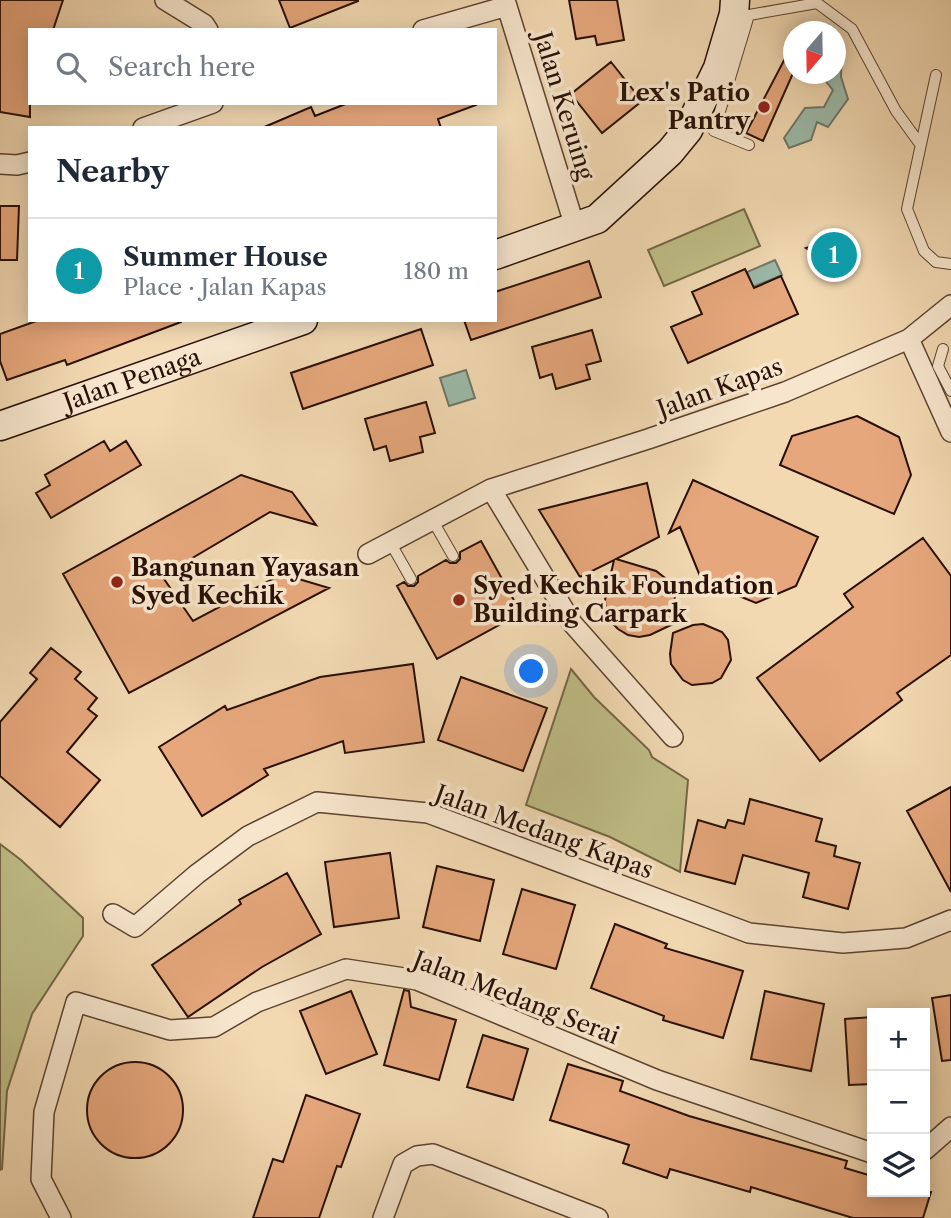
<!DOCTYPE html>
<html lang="en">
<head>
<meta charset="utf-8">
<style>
	body { margin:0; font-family:"Libre Caslon Text",serif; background:#f2f2f3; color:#1f2937 }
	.controls { position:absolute; right:21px; bottom:21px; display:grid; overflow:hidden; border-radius:0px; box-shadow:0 4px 18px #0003 }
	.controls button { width:63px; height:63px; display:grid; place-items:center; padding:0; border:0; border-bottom:2px solid #e0e1e3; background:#fff; color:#1f2937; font:35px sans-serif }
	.compass { position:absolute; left:783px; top:21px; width:63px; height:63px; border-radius:50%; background:#fff; box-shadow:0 4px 18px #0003; rotate:200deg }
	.you { position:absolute; left:532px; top:672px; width:24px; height:24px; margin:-18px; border:5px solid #fff; border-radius:50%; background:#1a73e8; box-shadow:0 0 0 10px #1a73e833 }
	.badge { display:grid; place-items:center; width:46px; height:46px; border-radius:50%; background:#0f766e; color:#fff; font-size:23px; font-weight:700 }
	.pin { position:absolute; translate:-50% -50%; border:4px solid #fff; box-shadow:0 2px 7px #0006 }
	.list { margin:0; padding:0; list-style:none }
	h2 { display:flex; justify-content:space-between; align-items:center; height:91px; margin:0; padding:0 28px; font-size:30px }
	h2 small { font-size:23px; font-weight:400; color:#747a83 }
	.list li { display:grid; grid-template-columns:46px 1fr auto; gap:21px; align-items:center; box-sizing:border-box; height:105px; padding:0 28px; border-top:2px solid #e0e1e3 }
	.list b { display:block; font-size:26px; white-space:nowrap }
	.list p { margin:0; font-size:23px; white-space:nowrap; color:#747a83 }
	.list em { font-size:23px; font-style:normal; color:#747a83 }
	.icon { flex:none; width:38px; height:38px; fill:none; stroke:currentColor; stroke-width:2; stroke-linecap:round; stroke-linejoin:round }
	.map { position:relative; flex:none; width:951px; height:1218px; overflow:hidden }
	.search { position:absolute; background:#fff; box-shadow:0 4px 18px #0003; left:28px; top:28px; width:469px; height:77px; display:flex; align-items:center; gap:18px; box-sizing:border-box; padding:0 24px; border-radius:0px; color:#747a83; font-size:26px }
	.panel { position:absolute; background:#fff; box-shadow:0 4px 18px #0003; left:28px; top:126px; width:469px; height:196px; border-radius:0px }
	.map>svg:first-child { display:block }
	.green { fill:#c0be88; stroke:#746747; stroke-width:2 }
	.water { fill:#9cbaa9; stroke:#6e7668; stroke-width:2 }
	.building { fill:#e6a77c; stroke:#291006; stroke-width:2 }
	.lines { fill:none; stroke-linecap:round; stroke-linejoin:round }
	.lane-casing { stroke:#5b4231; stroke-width:12 }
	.street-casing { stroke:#5b4231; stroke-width:22 }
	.secondary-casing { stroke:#291006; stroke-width:31 }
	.lane { stroke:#f7e6cd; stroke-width:10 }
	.street { stroke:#f7e6cd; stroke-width:19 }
	.secondary { stroke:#f7e6cd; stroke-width:28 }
	.poi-dot { fill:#8f2418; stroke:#f7e6cd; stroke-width:2.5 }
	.labels { text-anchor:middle; stroke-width:7; stroke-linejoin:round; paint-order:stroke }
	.poi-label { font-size:24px; font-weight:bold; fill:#291006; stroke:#f7e6cd; text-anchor:start }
	.street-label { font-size:24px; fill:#291006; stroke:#f7e6cd }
</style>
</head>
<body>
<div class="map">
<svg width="951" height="1218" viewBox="0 0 951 1218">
	<rect width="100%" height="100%" fill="#f2d9b2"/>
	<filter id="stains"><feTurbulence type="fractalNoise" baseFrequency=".00286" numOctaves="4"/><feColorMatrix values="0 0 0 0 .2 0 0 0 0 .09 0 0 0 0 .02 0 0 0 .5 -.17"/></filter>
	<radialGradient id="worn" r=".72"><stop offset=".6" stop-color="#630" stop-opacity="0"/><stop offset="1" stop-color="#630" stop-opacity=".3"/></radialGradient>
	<path class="green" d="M744,209L760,246L664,286L648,250Z
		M571,669L594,697L649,750L652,757L688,780L680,872L610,837L526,805Z
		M0,844L21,860L83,918V936L32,1014L7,1091L2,1169L0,1170Z"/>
	<path class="water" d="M836,44L842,48L841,77L848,99L828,127L817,122L811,140L789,148L784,138L805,108L824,107L833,90L820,74H836Z
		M775,260L782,275L753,287L747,272Z
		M466,370L475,398L449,406L440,378Z"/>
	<path class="building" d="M0,0H63L53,30H30V117L0,112Z
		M279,0H358V1L290,28Z
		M569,0H617L624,40L597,45L595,36L576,39Z
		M791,47L794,48V71L763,141L746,133Z
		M611,62L642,101L602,133L571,94Z
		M348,103H475L476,105L438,119L441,128H262L311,107L315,116Z
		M0,206H19L17,260H0Z
		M846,236L852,262L844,273L806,248Z
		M589,261L601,297L471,340L464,320H495V292Z
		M745,269L754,288L781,276L798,314L688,363L671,327L702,314L692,292Z
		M39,320H181V322L67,365L65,360L7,380L0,361V334Z
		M421,329L433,365L303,409L291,373Z
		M592,330L601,361L586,365L590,379L556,389L552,374L540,378L532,347Z
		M426,402L435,433L420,437L423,452L390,461L386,446L374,450L365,419Z
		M857,416L899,437L911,475L894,514L780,465L792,436Z
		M104,441L110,451L126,441L141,465L51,518L36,493L50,485L45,475Z
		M241,475L292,492L316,525L270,512L162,576L193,621L282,574L329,588L129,693L63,574Z
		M693,480L818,537L796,586L756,603L702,581L680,527L669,533Z
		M647,483L659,537L616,559L656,571L665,578L672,588L675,599L673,624L650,635L639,637L628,635L618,629L610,621L606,611L605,600L614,560L580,577L539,510Z
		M923,538L951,576V655L897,693L902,700L820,761L757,678L853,607L844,594Z
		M481,541L521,613L437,659L397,586L404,582L408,586H414L418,582V576L446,560L450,563H456L460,559V552Z
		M703,624L722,632L728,640L731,660L721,678L712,683L692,685L683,680L671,664L670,654L673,633L693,625Z
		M51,648L81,672L75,679L97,698L88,709L97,716L67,752L100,780L60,827L0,776V722L37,679L30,673Z
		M413,664L424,742L345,753L343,741L264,769L268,775L202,816L159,747L225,706L227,710L320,677Z
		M461,677L547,708L523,771L438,740Z
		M951,787V892L907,811Z
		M750,799L822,819L816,841L836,846L834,856L860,863L848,909L803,897L809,873L743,855L735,884L685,871L698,820L725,828L728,820L744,824Z
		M390,853L399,918L334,927L325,862Z
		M437,866L494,880L480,941L423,927Z
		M287,873L321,934L262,967L188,1017L152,965L241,904L239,900Z
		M522,889L575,905L556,969L503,954Z
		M615,924L667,944L665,948L743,971L723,1038L663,1020L664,1016L591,988Z
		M404,990L409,991L411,1007L456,1020L439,1080L384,1065Z
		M351,991L377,1054L326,1074L300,1011Z
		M765,991L824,1004L811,1071L751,1059Z
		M951,995V1060L942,1061L932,998Z
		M872,1017V1084L849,1085L845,1019Z
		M483,1035L528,1049L513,1100L467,1087Z
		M87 1110a48 48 0 1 1 96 0a48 48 0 1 1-96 0Z
		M568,1064L623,1081L620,1091L689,1116L847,1161L845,1168L872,1176V1192H931L923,1218H853L751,1187L750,1192L670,1169L667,1178L623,1163L629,1145L550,1120Z
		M306,1095L360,1114L341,1167L337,1166L319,1218H253L273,1159L283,1162Z"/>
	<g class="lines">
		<g class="lane-casing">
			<path id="lane" d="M936,75L907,209L924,251L936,262L951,264
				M721,86L727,88L714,131L749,145
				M727,88L749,15L817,3L852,29L896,111L920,144
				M943,349L938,366L951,391
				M433,521L453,556
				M390,542L411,579"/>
		</g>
		<g class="street-casing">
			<path id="street" d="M165,0L204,24L208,30
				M505,0L575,227
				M423,30L507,6
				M143,128L213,103
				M0,164L17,165L30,162
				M909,339L951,432
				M491,489L572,623L673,737
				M368,554L491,489L648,439L785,392L909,339L951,305
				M113,914L135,927L197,874L248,836L317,802L428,813L749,933L843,943L906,938L951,920
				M925,1150L951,1127
				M61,1218L41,1179L44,1112L76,1002L170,1030L214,1027L257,1002L346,969L417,980L657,1080L872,1153
				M383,1218L403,1164L417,1156L433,1154L598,1218"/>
		</g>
		<g class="secondary-casing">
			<g id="secondary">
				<path d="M495,255L597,219L670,152L688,130L718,68L734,14L735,0"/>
				<path id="s1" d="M0,426L303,320"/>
			</g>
		</g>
		<use href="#lane" class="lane"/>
		<use href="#street" class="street"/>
		<use href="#secondary" class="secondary"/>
	</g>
	<g class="poi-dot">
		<circle cx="764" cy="107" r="7"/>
		<circle cx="117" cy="582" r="7"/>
		<circle cx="459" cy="600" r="7"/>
	</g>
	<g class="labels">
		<g class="poi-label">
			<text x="750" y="101" text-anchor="end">Lex's Patio<tspan x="750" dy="28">Pantry</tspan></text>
			<text x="131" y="576">Bangunan Yayasan<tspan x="131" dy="28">Syed Kechik</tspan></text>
			<text x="473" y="594">Syed Kechik Foundation<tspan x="473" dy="28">Building Carpark</tspan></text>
		</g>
		<g class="street-label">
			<text transform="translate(564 106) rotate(73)" y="8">Jalan Keruing</text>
			<text dy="8" stroke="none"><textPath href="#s1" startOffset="140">Jalan Penaga</textPath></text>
			<text transform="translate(720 388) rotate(-20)" y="8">Jalan Kapas</text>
			<text transform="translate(544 832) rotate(20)" y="8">Jalan Medang Kapas</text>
			<text transform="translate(516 998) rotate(21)" y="8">Jalan Medang Serai</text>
		</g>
	</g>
	<rect width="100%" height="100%" filter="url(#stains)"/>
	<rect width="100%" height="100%" fill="url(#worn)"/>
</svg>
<div class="controls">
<button>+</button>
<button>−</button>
<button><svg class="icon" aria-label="layers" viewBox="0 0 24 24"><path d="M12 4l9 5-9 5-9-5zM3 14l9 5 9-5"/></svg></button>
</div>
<svg class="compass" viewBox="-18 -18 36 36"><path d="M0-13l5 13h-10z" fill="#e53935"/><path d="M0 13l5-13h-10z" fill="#747a83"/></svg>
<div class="you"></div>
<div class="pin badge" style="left:834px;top:255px;background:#0f9aa8">1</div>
<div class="search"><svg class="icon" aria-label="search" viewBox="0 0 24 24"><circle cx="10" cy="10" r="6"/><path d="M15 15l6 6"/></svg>Search here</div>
<section class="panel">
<h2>Nearby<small></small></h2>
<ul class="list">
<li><span class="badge" style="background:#0f9aa8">1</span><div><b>Summer House</b><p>Place · Jalan Kapas</p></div><em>180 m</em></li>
</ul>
</section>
</div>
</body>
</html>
